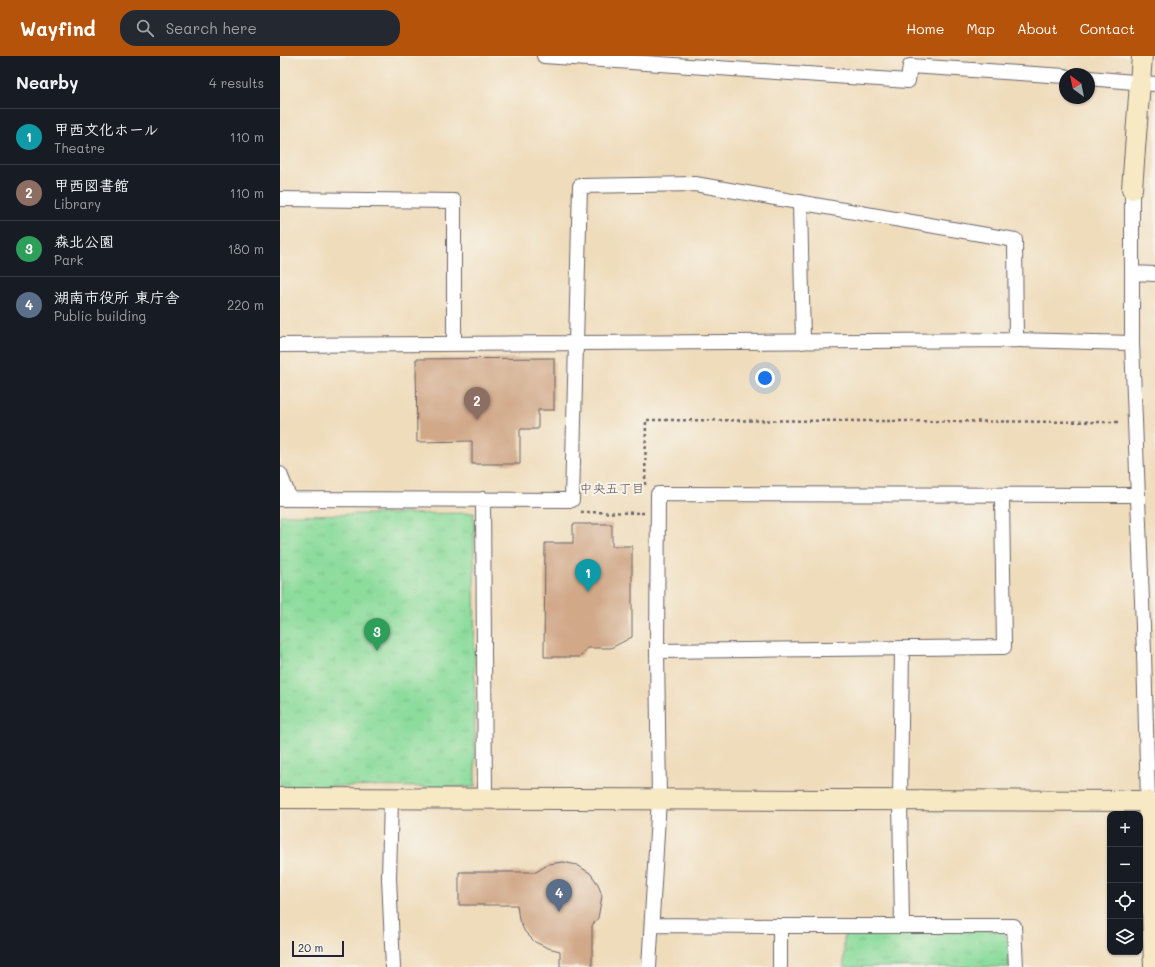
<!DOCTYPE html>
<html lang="en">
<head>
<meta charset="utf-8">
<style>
	body { margin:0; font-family:Mali,"Klee One",sans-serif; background:#242831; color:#f1f3f6 }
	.controls { position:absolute; right:12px; bottom:12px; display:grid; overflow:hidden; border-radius:8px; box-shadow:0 1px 3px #0004 }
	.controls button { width:36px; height:36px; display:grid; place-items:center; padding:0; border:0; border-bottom:1px solid #363941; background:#171b24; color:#f1f3f6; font:20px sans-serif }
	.compass { position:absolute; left:779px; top:12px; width:36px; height:36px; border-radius:50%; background:#171b24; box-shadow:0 1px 3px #0004; rotate:327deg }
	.scale { position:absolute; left:12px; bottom:10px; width:52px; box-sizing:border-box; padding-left:4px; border:2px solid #22223b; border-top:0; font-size:11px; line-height:14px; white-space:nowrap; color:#22223b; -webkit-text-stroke:3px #f7f3e8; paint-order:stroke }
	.you { position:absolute; left:485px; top:322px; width:14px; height:14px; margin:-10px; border:3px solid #fff; border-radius:50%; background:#1a73e8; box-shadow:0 0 0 6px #1a73e833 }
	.badge { display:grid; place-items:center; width:26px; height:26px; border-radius:50%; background:#b45309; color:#fff; font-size:13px; font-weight:700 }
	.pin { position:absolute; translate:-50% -33px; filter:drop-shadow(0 1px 2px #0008) }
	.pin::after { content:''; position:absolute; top:21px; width:14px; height:12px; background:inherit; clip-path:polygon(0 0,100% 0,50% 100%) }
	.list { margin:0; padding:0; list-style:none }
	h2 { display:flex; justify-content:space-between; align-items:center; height:52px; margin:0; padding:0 16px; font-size:17px }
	h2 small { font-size:13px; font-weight:400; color:#9ea1a6 }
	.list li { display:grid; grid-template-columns:26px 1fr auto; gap:12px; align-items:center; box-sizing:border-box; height:56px; padding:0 16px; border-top:1px solid #363941 }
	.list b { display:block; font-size:15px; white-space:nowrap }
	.list p { margin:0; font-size:13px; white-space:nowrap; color:#9ea1a6 }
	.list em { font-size:13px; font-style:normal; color:#9ea1a6 }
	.icon { flex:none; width:22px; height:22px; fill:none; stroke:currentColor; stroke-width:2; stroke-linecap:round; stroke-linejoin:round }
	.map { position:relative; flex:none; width:875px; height:911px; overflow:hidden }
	header { display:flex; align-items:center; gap:24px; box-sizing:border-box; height:56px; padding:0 20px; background:#b45309; color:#fff }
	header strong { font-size:19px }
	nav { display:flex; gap:22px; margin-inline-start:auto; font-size:14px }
	.search { width:280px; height:36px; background:#242831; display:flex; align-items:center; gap:10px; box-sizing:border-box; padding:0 14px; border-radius:16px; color:#9ea1a6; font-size:15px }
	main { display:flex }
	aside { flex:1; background:#171b24 }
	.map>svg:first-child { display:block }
	.park { fill:url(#park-tufts); stroke:#577f6c }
	.building { fill:#d1a989 }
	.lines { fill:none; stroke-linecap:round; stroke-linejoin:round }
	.street-casing { stroke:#6a6368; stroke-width:16 }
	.secondary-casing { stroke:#6a6368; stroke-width:22 }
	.path { stroke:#6a6368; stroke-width:2.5; stroke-dasharray:3 3; stroke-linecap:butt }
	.street { stroke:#fff; stroke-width:14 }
	.secondary { stroke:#f7e9c3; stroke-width:20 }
	.labels { text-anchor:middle; stroke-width:4; stroke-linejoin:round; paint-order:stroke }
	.neighbourhood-label { font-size:13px; fill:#5f5156; stroke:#f7f3e8 }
</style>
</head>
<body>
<header>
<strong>Wayfind</strong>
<div class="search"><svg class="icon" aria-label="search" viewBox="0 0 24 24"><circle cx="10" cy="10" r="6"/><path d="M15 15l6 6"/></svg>Search here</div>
<nav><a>Home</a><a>Map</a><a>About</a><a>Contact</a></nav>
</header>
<main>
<aside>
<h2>Nearby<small>4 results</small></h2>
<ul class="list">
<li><span class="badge" style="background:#0f9aa8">1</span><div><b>甲西文化ホール</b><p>Theatre</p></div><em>110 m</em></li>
<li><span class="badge" style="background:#8d6e63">2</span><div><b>甲西図書館</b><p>Library</p></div><em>110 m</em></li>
<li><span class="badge" style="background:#2e9e5b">3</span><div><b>森北公園</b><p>Park</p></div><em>180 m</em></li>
<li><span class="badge" style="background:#5c6f8a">4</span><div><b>湖南市役所 東庁舎</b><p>Public building</p></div><em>220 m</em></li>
</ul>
</aside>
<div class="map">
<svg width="875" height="911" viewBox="0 0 875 911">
	<defs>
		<pattern id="park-tufts" width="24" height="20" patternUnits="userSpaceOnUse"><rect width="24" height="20" fill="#8cdc9c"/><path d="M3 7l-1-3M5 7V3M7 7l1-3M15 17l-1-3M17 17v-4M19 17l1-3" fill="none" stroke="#78bc87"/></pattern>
	</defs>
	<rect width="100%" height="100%" fill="#f7f3e8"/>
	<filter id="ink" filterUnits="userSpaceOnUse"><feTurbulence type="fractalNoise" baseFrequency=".025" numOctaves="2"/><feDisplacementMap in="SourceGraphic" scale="8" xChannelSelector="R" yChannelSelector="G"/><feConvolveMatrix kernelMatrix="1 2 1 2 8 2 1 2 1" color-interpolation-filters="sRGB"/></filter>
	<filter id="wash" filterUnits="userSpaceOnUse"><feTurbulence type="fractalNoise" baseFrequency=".012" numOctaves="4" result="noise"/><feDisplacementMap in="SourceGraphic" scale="16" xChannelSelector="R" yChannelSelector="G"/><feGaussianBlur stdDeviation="0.9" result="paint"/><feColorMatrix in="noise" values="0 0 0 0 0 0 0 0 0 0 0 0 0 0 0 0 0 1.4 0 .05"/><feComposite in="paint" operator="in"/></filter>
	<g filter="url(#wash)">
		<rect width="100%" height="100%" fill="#efdcbb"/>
		<path class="park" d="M194,457L195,731L0,730V459Z
			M720,874L729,883V911H564V878Z"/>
		<g id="blocks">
			<path class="building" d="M274,302V354H258V373H240V408H192V385L137,386L136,303Z
				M293,468H332V490H352V581L331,592H307L300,601H264L265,487H293Z
				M283,806L297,809L310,817L318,828L322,840L318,862L312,870V911H280V895L268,892L255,886L245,876L239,864L237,849H179V816H256L269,808Z"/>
		</g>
	</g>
	<g filter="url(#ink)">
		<use href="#blocks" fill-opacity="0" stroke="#6a6368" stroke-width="1"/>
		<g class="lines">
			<g class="street-casing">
				<path id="street" d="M264,0L628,25L630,10L785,20
					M809,22L875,28
					M852,133V287L864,597L868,745H875
					M0,143L174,145V288
					M520,146L523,286
					M852,217L875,218
					M0,289L736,284L852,287
					M0,418L10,443
					M0,443L292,444L300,130L415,128L735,184L736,284
					M203,443L205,742
					M377,595L724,591L722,439
					M111,742L109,822L113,911
					M372,869L500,870V911
					M500,870H734L736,911
					M622,870L620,744L622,592
					M369,911L379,743L377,595L378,438L858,439"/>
			</g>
			<g class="secondary-casing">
				<path id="secondary" d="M852,133L862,0
					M0,742L868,745L874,911"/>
			</g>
			<path class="path" d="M365,429L366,364L840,366
				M301,456L364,457"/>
			<use href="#street" class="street"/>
			<use href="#secondary" class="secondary"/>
		</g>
	</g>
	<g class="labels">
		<g class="neighbourhood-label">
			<text x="332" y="437">中央五丁目</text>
		</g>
	</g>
</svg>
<div class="controls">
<button>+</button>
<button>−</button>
<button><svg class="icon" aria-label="locate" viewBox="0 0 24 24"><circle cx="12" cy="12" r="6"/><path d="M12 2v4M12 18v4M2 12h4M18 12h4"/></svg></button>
<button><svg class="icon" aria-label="layers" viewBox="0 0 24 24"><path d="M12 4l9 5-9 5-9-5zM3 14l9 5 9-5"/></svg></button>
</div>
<svg class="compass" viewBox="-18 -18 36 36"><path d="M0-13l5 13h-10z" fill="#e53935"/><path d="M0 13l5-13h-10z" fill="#9ea1a6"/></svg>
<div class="scale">20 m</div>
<div class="you"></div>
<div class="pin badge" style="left:308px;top:536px;background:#0f9aa8">1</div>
<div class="pin badge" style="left:197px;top:364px;background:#8d6e63">2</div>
<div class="pin badge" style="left:97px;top:595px;background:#2e9e5b">3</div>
<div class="pin badge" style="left:279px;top:856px;background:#5c6f8a">4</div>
</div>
</main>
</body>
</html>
